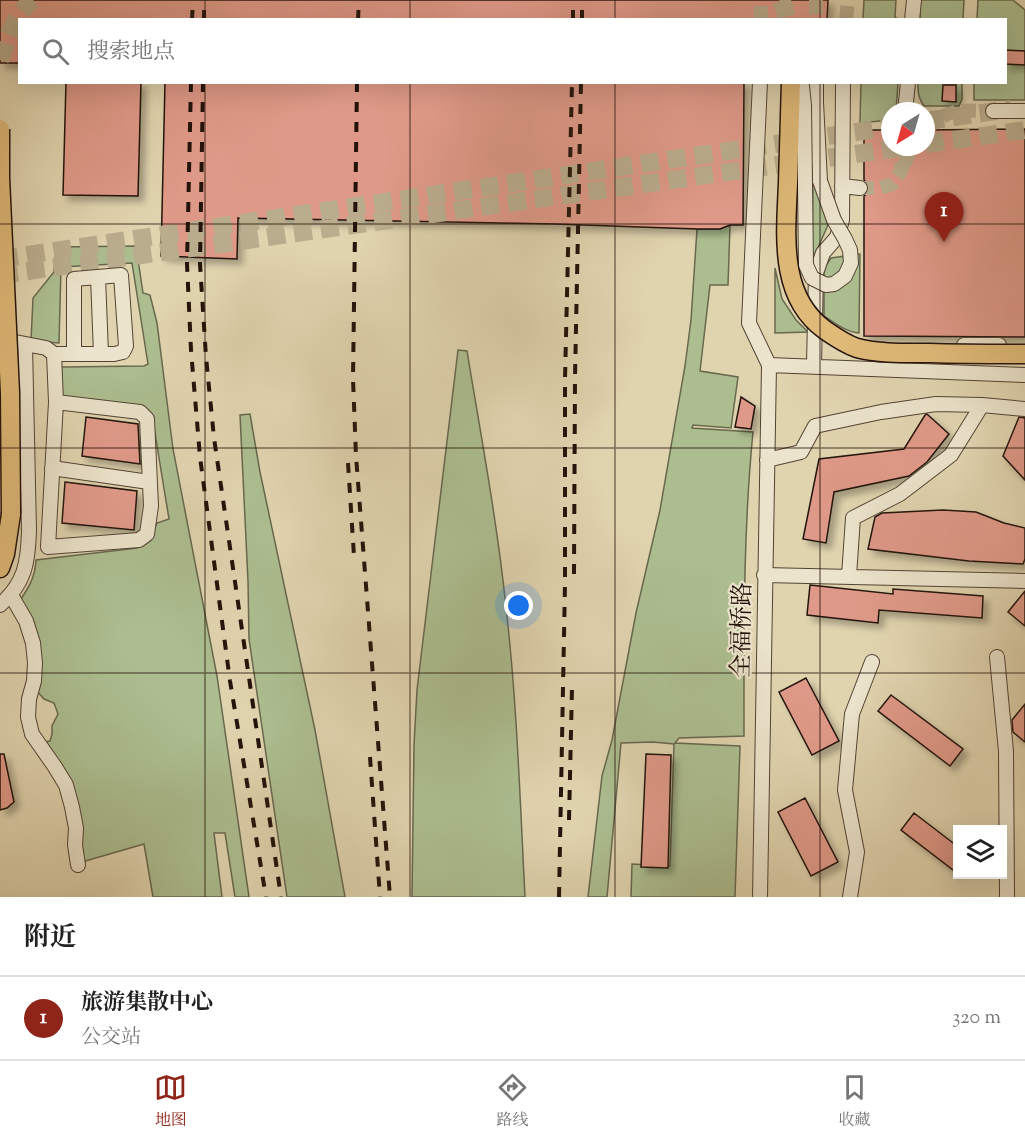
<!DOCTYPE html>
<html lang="zh">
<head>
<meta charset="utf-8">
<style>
	body { margin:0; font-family:"Sorts Mill Goudy","Noto Serif SC",serif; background:#f2f2f2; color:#222 }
	.controls { position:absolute; right:18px; bottom:18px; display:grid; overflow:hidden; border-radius:0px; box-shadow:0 6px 24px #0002 }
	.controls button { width:54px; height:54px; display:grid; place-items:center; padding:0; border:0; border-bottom:2px solid #e0e0e0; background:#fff; color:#222; font:30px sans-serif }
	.compass { position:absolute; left:881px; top:102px; width:54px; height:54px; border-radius:50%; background:#fff; box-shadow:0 6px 24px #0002; rotate:217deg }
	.you { position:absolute; left:519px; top:606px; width:21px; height:21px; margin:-15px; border:4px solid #fff; border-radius:50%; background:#1a73e8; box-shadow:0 0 0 9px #1a73e833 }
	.badge { display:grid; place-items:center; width:39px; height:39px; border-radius:50%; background:#8f2418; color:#fff; font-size:20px; font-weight:700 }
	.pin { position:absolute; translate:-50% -50px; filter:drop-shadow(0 2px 3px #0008) }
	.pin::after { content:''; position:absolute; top:32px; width:21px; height:18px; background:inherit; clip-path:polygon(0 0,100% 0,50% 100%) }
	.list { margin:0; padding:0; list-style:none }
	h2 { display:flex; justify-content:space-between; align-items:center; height:78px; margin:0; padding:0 24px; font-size:26px }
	h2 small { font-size:20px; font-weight:400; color:#767676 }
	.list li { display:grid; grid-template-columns:39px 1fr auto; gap:18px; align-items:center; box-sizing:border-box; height:84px; padding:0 24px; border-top:2px solid #e0e0e0 }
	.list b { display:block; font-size:22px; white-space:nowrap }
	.list p { margin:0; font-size:20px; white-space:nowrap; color:#767676 }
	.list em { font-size:20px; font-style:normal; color:#767676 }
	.icon { flex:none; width:33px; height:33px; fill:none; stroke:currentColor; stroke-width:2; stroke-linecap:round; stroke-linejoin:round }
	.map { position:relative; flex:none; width:1025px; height:897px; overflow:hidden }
	.search { position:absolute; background:#fff; box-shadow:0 6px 24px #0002; left:18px; right:18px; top:18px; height:66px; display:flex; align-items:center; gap:15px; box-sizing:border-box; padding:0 21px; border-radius:0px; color:#767676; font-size:22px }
	.sheet { height:162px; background:#fff }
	nav { display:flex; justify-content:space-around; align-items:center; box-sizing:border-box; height:84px; border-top:2px solid #e0e0e0; background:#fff; font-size:16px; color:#767676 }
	nav a { display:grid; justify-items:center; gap:3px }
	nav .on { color:#8f2418 }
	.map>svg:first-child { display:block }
	.green { fill:#acbe90; stroke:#68684e; stroke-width:1.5 }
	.building { fill:#df9988; stroke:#24130b; stroke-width:1.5; filter:url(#shadow) }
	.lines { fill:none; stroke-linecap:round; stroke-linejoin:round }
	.minor-tunnel { stroke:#baad8e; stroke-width:14; stroke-dasharray:14 7; stroke-linecap:butt }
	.major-tunnel { stroke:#baad8e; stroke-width:18; stroke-dasharray:18 9; stroke-linecap:butt }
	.minor-casing { stroke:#534334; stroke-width:16 }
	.major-casing { stroke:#24130b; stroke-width:21 }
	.minor { stroke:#ebe3cb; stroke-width:14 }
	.major { stroke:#e0ba78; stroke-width:18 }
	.rail { stroke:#24130b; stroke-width:4; stroke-dasharray:10 10; stroke-linecap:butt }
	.minor-bridge-casing { stroke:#534334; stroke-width:16; stroke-linecap:butt }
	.major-bridge-casing { stroke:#24130b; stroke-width:21; stroke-linecap:butt }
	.minor-bridge { stroke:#ebe3cb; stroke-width:14 }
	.major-bridge { stroke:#e0ba78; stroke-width:18 }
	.grid { fill:none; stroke:#24130b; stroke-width:1.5; stroke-opacity:0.55 }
	.labels { text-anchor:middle; stroke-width:4.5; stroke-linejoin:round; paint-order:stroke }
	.street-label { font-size:24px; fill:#24130b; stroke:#ebe3cb }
</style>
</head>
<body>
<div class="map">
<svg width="1025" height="897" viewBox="0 0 1025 897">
	<defs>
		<filter id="shadow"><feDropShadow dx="5.5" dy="5.5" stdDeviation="3" flood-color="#0004"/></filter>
	</defs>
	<rect width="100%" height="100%" fill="#e0d4af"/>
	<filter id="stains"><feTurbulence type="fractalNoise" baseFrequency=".00333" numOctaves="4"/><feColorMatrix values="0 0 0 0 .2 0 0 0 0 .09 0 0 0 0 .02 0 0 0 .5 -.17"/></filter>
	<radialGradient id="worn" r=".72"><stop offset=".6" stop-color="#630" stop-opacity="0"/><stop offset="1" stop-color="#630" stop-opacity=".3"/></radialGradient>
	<path class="green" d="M864,0H896L895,17L898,19H863Z
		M920,0H964L963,19L920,20Z
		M978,0H1013L1025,10V100H974V83L1006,82V20L977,19Z
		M861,83H898L896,111H890V120L860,123Z
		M918,83H962V99L959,106H924C918,98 918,92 918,83Z
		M813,177L828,225L812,261Z
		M730,225L728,285H710L700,371L738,377L731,428L693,425L692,428L753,432C743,533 744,635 744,736L679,738L675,743L740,746L735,897H631L632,864L670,866L674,744L653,742L621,743L607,897H588L602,776L612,740L636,613L660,510L685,366L691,320L697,229H720Z
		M136,246L143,293L150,295L157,323L173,449L217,676L249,897H235L225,833H214L222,897H153L144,844L82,862L79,822L44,742L50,741L52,734V726L58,714L54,703L44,699L36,690L41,682V659L19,602C29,587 35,578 36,560L137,548L150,539L157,523L169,519L152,415L147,410L141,406L61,397V367L144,366L148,364L132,263L61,267L59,343L31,341L33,298L54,272L56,247Z
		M860,254L859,333C846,332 835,323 824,316V273L825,267L831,258Z
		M775,268L782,299L796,320L808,332L775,333Z
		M458,350L467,351C481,436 497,521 506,607C517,703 520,800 525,897H412L414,745L417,690Z
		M250,414L260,472L315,730L345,897H287L249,639L248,581L240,415Z"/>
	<path class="building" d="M0,0H828L827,20H20V63H0Z
		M1005,50L1025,51V65L1005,64Z
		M66,82H141L138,196L63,195Z
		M165,82H744L743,225H730L720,229H697L555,224L238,218L237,259L161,256Z
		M943,85H956V102L942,101Z
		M1025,129V337L864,336V196L868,193L869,188L868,184L864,180V130H890V147H926V130Z
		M741,397L755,406L751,429L735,427Z
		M927,414L949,434L927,462L909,476L834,492L826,543L803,539L819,459L904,449L925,415Z
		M86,417L138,424L140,464L82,456Z
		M1019,417L1025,418V480L1003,456Z
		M65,482L137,491L134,530L62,523Z
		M943,510L976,512L1004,523L1025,528V559L1023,564L969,561L868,549L875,517L882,513Z
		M810,585L893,594V589L983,596L982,618L879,610L878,623L807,615Z
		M1025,591V626L1008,612Z
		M806,678L839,741L812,755L779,692Z
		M891,695L963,749L950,766L878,711Z
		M1025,704V742L1013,732L1012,720Z
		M0,754H4L14,802L7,808L0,810Z
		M646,754L671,755L668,868L641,867Z
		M805,798L838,862L811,876L778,812Z
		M914,813L957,846V873L901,830Z"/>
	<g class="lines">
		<path class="minor-tunnel" d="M816,0V20
			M761,20V0
			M846,20L848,0
			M926,130C949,106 962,111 993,111
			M903,166L913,147
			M860,188H879L892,184L901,171L903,147"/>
		<path class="major-tunnel" d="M780,0L784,6L787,20
			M0,60C8,38 13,15 33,0
			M926,121L1011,109
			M926,144L1025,130
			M0,259L890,127
			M0,275L905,147"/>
		<g class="minor-casing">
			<path id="minor" d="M912,20L914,0
				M760,82L749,323L769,365L760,897
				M816,82V102L820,181
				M906,102L908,82
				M993,111H1025
				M842,186L860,188
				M98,277L101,354
				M0,339L46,348L54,354L56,402L48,547L139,540L147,534L151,506L147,419L140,412L56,402
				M964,345H999
				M54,354H114L123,352L126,346L121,275L74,279V354
				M769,365L1025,375
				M814,365L816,273L823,253L837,237L842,220L843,82
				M767,460L801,452L815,426L881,412L936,404L982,405L1025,409
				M52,468L149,482
				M764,575L1025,581
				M849,576L853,518L900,494L951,455L982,405
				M11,595L26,621L33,643L35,663L34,681L29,699L28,717L32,734L55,767L66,785L72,807L76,828L75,845L78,865
				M0,605C25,583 28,563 29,531L25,345
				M997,657L1006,751L1007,897
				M850,897L857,852L845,790L852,714L872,662"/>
		</g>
		<g class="major-casing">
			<path id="major" d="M0,568L5,554L11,514"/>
		</g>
		<use href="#minor" class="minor"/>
		<use href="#major" class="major"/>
		<path class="rail" d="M192,20L193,0
			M204,20V0
			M358,20L359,0
			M573,20V0
			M582,20V0
			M191,82L187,264L191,350L200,457L230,681L266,897
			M203,82L200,264L206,357L214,438L281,897
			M357,82L353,379L356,456L390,897
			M348,463L354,556
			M574,574L575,377L581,82
			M370,757L380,897
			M569,820L572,688
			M559,897L565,584V379L572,82"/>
		<g class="minor-bridge-casing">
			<path id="minor-bridge" d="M799,82L802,86L804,105L806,265L812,278L826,285L834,284L845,276L851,263L850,250L845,239L834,220L820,181"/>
		</g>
		<g class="major-bridge-casing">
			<path id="major-bridge" d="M791,82C790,116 789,149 788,183C786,234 778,296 825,330C835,337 845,344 857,348C880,354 905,353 929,353C961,354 993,354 1025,354
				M0,129V178L10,393L11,514"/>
		</g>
		<use href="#minor-bridge" class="minor-bridge"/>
		<use href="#major-bridge" class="major-bridge"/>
	</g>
	<path class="grid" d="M205,0V20M410,0V20M615,0V20M820,0V20M205,82V897M410,82V897M615,82V897M820,82V897M0,224H1025M0,448H1025M0,673H1025"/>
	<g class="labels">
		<g class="street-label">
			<text transform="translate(741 630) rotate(-89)" y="8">全福桥路</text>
		</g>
	</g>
	<rect width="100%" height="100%" filter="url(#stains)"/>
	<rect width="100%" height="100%" fill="url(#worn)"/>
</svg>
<div class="controls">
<button><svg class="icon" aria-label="layers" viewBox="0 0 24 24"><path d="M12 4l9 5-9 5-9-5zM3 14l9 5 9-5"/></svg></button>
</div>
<svg class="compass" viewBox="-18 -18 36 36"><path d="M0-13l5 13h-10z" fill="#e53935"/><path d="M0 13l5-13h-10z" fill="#767676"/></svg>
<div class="you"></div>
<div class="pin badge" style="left:944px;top:242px">1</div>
<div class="search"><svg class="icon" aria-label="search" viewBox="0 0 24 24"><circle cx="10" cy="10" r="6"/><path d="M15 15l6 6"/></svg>搜索地点</div>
</div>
<section class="sheet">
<h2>附近<small></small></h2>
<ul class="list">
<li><span class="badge">1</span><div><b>旅游集散中心</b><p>公交站</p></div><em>320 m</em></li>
</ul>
</section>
<nav>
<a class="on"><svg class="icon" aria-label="map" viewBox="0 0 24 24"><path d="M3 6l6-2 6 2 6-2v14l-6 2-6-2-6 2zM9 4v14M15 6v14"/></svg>地图</a>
<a><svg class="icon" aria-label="directions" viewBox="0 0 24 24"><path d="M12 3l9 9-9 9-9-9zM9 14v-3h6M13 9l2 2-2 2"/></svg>路线</a>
<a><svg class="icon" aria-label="saved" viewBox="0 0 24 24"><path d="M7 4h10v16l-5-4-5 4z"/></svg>收藏</a>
</nav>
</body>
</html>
